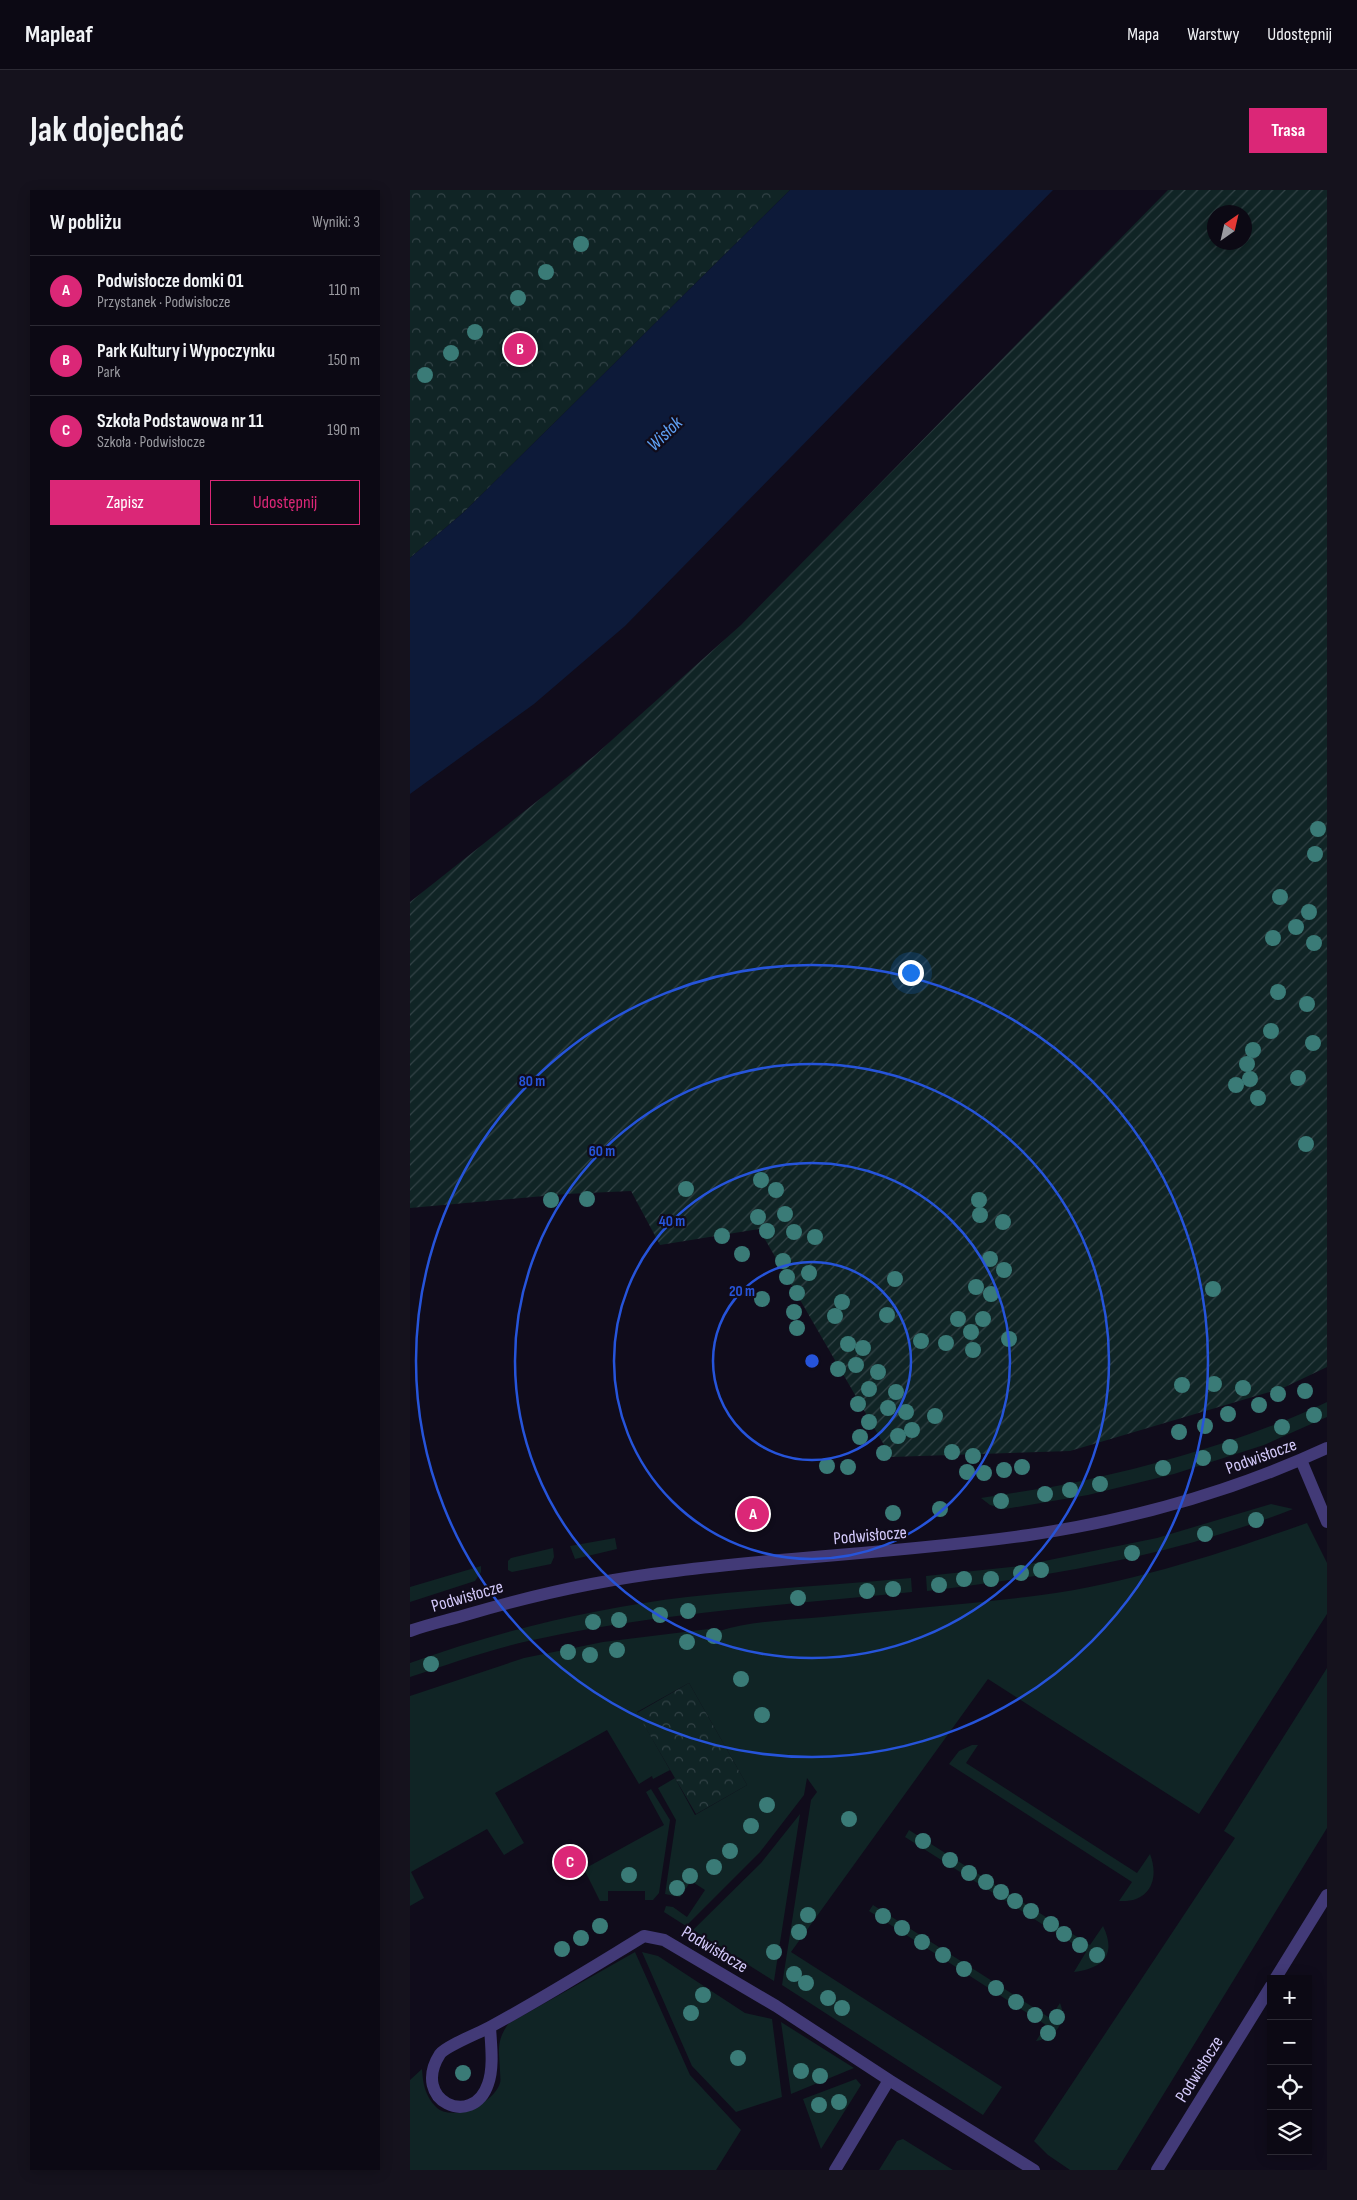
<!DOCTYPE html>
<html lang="pl">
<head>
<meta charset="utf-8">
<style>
	body { margin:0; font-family:"Sofia Sans Condensed",sans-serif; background:#15121d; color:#f1f3f6 }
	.controls { position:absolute; right:15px; bottom:15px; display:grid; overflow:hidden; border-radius:0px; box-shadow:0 2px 12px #0003 }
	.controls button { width:45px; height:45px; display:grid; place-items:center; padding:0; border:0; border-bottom:1px solid #2c2a34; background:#0c0914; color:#f1f3f6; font:25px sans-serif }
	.compass { position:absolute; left:797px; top:15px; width:45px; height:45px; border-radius:50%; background:#0c0914; box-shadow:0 2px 12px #0003; rotate:34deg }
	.you { position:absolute; left:500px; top:782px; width:18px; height:18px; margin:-12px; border:4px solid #fff; border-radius:50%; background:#1a73e8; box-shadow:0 0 0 8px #1a73e833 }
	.badge { display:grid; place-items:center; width:32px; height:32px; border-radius:50%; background:#db2777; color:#fff; font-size:16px; font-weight:700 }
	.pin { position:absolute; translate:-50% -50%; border:2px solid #fff; box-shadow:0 1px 5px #0006 }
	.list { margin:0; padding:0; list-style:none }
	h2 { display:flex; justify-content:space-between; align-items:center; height:65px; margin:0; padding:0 20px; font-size:21px }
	h2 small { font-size:16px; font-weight:400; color:#9a9aa0 }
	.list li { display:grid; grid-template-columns:32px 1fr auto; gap:15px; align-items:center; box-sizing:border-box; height:70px; padding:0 20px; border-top:1px solid #2c2a34 }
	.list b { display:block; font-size:19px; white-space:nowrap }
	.list p { margin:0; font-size:16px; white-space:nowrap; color:#9a9aa0 }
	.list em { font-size:16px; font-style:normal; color:#9a9aa0 }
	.actions { display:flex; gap:10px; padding:15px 20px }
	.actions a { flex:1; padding:11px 0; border:1px solid #db2777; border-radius:0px; text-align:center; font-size:18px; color:#db2777 }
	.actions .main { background:#db2777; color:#fff }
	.icon { flex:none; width:28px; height:28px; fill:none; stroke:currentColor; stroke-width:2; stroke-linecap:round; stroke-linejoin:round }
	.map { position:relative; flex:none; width:917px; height:1980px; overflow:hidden; border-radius:0px }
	header { display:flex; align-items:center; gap:30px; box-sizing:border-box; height:70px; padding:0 25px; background:#0c0914; border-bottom:1px solid #2c2a34 }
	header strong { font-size:24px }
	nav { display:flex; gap:28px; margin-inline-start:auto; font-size:18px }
	.intro { display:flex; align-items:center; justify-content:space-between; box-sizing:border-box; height:120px; padding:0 30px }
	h1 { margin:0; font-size:35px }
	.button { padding:12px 22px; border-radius:0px; background:#db2777; color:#fff; font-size:18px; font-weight:700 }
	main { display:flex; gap:30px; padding:0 30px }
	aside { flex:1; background:#0c0914; border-radius:0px; box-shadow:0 2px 12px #0003 }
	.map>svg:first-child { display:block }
	.grass { fill:#102425 }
	.park { fill:url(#park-crowns) }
	.garden { fill:url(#garden-furrows); fill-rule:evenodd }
	.water { fill:#0d1a39 }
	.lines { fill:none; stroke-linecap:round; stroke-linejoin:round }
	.minor { stroke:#423a77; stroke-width:12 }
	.tree { fill:#3a7b77 }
	.ring { fill:none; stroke:#2654da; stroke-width:2.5 }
	.labels { text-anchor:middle; stroke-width:4.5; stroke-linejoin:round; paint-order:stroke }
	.street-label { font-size:18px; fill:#d4cafb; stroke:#100c1b }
	.water-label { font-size:19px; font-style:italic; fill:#5fa1f4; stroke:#100c1b }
	.centre { fill:#2654da; stroke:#100c1b; stroke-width:2.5 }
	.ring-label { font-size:15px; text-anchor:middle; font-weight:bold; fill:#2654da; stroke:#100c1b; stroke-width:4.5; stroke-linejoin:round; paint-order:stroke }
</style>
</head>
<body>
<header>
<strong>Mapleaf</strong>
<nav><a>Mapa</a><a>Warstwy</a><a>Udostępnij</a></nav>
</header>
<div class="intro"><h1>Jak dojechać</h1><a class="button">Trasa</a></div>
<main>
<aside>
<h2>W pobliżu<small>Wyniki: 3</small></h2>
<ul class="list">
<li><span class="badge">A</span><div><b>Podwisłocze domki 01</b><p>Przystanek · Podwisłocze</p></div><em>110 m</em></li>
<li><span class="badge">B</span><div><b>Park Kultury i Wypoczynku</b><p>Park</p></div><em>150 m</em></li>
<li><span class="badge">C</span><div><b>Szkoła Podstawowa nr 11</b><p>Szkoła · Podwisłocze</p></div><em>190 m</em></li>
</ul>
<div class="actions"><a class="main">Zapisz</a><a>Udostępnij</a></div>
</aside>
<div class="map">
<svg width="917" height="1980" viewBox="0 0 917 1980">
	<defs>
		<pattern id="park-crowns" width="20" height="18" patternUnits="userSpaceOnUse" patternTransform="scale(1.25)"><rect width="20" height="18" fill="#102425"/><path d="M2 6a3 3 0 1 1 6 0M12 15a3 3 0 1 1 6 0" fill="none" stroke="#324246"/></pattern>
		<pattern id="garden-furrows" width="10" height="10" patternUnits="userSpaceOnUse" patternTransform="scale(1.25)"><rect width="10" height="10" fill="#102425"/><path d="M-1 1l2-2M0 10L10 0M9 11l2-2" fill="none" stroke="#324246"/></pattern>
	</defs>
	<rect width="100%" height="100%" fill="#100c1b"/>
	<path class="grass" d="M917,1212V1227L854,1255L764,1284L678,1305L595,1319L580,1315L571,1308C606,1302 641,1298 676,1290C758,1272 841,1248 917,1212Z
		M861,1314L883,1319C766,1365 642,1386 517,1401L516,1386L610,1376L747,1348Z
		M897,1333L917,1373V1424L789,1624L578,1489L381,1762L592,1897L573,1925L372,1795L401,1610L407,1602L397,1588L394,1605L350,1662L276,1736L254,1722L256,1716L263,1717L277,1727L295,1700L281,1691L270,1707L255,1704L266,1630L248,1598L265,1588L285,1625L337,1595L279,1493L227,1522L260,1580L243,1589L242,1586L229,1594L197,1540L85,1603L114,1653L94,1665L77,1639L1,1682L14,1708L0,1716V1506L114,1468L193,1452L307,1438L309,1441C341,1431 379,1430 413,1427C481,1420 549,1415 616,1407C712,1396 806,1365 897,1333Z
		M205,1348L207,1359L165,1369L160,1356Z
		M143,1358L144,1367L141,1374L102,1382L98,1380V1371L101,1368Z
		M71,1376V1382L65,1391L0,1412V1397Z
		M501,1388L502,1402C376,1415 248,1423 123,1450C81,1459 40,1474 0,1487V1473C88,1441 185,1418 277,1407C351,1399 426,1395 501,1388Z
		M917,1478V1638L707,1980H660L638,1965L624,1951L825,1648L814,1641Z
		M562,1555H568L556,1573L727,1683L740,1664C750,1690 739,1713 709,1711L722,1692L539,1574L549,1561Z
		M241,1599L260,1630L249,1703L243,1710H235V1701H198V1711H190L174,1679L254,1635L236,1602Z
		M390,1624L364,1791L283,1740L351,1673Z
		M499,1640L680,1755L693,1736C707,1765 693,1778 664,1782L676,1762L495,1647Z
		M463,1715L640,1828L650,1813C658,1832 645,1848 626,1851L636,1835L459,1721Z
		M225,1762L280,1885L331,1940L306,1980H0V1890L12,1879C13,1894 15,1906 26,1917C43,1933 84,1913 90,1893C91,1890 90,1885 90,1881C89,1860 86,1852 98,1834Z
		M232,1762L248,1766L335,1823L362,1829L372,1907L326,1922L282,1876Z
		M371,1832L444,1878L381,1904Z
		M446,1889L451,1895L411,1959L393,1909Z
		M493,1949L543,1980H469L487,1951Z"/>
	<path class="park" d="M0,0H380L54,322L0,368Z
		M279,1493L337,1595L286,1624L227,1523Z"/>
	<path class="garden" d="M758,0H917V1177L873,1198L660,1261L481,1267L349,1039L250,1055L221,1001L156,1004L0,1018V712L184,566L331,435ZM804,22H834V52H804Z"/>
	<path class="water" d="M380,0H643L215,436L124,514L0,604V368L54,322Z"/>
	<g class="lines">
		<path class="minor" d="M891,1270L917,1332
			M0,1441C19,1434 39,1430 59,1424C127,1404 196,1389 266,1381C384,1366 502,1362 619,1345C720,1330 824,1301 917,1258
			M865,1789L917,1705
			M80,1837C81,1855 84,1877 78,1894C63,1939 0,1911 30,1864C36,1856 69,1843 80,1837C132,1809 183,1777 234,1746L254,1750L366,1816L479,1890L624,1980
			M425,1980L479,1890
			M747,1980L861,1796"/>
	</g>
	<g class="tree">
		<circle cx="171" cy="54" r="8"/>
		<circle cx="136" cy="82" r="8"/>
		<circle cx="108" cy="108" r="8"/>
		<circle cx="65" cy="142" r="8"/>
		<circle cx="41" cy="163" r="8"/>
		<circle cx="15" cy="185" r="8"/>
		<circle cx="908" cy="639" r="8"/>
		<circle cx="905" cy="664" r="8"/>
		<circle cx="870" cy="707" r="8"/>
		<circle cx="899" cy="722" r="8"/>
		<circle cx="886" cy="737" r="8"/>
		<circle cx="863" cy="748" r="8"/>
		<circle cx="904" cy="753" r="8"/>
		<circle cx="868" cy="802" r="8"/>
		<circle cx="897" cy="814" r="8"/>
		<circle cx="861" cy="841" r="8"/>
		<circle cx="903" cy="853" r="8"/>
		<circle cx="843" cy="860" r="8"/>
		<circle cx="837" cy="874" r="8"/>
		<circle cx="888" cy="888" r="8"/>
		<circle cx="840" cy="889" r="8"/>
		<circle cx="826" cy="895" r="8"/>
		<circle cx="848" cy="908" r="8"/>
		<circle cx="896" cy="954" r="8"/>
		<circle cx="351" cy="990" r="8"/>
		<circle cx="276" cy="999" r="8"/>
		<circle cx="366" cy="1000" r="8"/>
		<circle cx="177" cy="1009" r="8"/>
		<circle cx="141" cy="1010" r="8"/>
		<circle cx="569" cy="1010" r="8"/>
		<circle cx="375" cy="1024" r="8"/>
		<circle cx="570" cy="1025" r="8"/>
		<circle cx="348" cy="1027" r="8"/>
		<circle cx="593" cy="1032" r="8"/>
		<circle cx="357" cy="1041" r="8"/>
		<circle cx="384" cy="1042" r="8"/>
		<circle cx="312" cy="1046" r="8"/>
		<circle cx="405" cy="1047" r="8"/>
		<circle cx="332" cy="1064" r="8"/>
		<circle cx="580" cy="1069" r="8"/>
		<circle cx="373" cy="1071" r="8"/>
		<circle cx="594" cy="1080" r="8"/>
		<circle cx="399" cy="1083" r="8"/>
		<circle cx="377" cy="1087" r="8"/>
		<circle cx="485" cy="1089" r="8"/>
		<circle cx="566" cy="1097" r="8"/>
		<circle cx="803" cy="1099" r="8"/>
		<circle cx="387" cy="1103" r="8"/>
		<circle cx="581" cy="1104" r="8"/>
		<circle cx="352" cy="1109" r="8"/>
		<circle cx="432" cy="1112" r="8"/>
		<circle cx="384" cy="1122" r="8"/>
		<circle cx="477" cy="1125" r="8"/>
		<circle cx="425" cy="1126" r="8"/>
		<circle cx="548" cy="1129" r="8"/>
		<circle cx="573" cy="1129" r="8"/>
		<circle cx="387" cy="1138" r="8"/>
		<circle cx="561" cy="1142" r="8"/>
		<circle cx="599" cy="1149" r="8"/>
		<circle cx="511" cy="1151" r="8"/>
		<circle cx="536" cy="1153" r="8"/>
		<circle cx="438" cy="1154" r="8"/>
		<circle cx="453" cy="1158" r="8"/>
		<circle cx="563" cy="1160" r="8"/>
		<circle cx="446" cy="1175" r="8"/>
		<circle cx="428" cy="1179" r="8"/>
		<circle cx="468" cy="1182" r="8"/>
		<circle cx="804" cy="1194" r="8"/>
		<circle cx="772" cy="1195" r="8"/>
		<circle cx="833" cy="1198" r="8"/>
		<circle cx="459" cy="1199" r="8"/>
		<circle cx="895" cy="1201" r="8"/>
		<circle cx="486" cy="1202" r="8"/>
		<circle cx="868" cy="1204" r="8"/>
		<circle cx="448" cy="1214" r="8"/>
		<circle cx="849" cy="1215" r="8"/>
		<circle cx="478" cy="1218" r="8"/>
		<circle cx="496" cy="1222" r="8"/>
		<circle cx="818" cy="1224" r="8"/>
		<circle cx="904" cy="1225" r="8"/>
		<circle cx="525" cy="1226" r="8"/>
		<circle cx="459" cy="1232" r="8"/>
		<circle cx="795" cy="1236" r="8"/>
		<circle cx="872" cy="1237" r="8"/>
		<circle cx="502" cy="1240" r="8"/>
		<circle cx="769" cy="1242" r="8"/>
		<circle cx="488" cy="1246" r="8"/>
		<circle cx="450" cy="1247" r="8"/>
		<circle cx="820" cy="1257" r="8"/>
		<circle cx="542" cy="1262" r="8"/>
		<circle cx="474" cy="1263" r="8"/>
		<circle cx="563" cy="1266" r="8"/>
		<circle cx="793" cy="1268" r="8"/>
		<circle cx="417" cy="1276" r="8"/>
		<circle cx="438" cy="1277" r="8"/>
		<circle cx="612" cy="1277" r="8"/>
		<circle cx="753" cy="1278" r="8"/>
		<circle cx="594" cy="1280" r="8"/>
		<circle cx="557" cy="1282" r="8"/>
		<circle cx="574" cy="1283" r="8"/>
		<circle cx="690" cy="1294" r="8"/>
		<circle cx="660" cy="1300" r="8"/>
		<circle cx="635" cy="1304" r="8"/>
		<circle cx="591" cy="1311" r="8"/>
		<circle cx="530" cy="1319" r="8"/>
		<circle cx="483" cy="1323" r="8"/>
		<circle cx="846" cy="1330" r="8"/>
		<circle cx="795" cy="1344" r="8"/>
		<circle cx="722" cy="1363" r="8"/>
		<circle cx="631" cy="1380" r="8"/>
		<circle cx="611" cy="1383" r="8"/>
		<circle cx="554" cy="1389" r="8"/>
		<circle cx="581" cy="1389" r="8"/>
		<circle cx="529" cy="1395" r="8"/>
		<circle cx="483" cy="1399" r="8"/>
		<circle cx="457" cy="1401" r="8"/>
		<circle cx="388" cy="1408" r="8"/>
		<circle cx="278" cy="1421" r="8"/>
		<circle cx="250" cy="1425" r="8"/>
		<circle cx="209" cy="1430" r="8"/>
		<circle cx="183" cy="1432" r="8"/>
		<circle cx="304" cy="1446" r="8"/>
		<circle cx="277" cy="1452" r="8"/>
		<circle cx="207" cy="1460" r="8"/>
		<circle cx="158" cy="1462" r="8"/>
		<circle cx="180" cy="1465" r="8"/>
		<circle cx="21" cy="1474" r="8"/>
		<circle cx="331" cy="1489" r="8"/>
		<circle cx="352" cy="1525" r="8"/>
		<circle cx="357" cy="1615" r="8"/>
		<circle cx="439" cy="1629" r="8"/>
		<circle cx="341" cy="1636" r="8"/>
		<circle cx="513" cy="1651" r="8"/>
		<circle cx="320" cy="1661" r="8"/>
		<circle cx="540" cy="1670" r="8"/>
		<circle cx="304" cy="1677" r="8"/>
		<circle cx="559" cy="1683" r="8"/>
		<circle cx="219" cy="1685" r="8"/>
		<circle cx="280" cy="1686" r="8"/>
		<circle cx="576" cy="1692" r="8"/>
		<circle cx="267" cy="1698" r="8"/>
		<circle cx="591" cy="1702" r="8"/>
		<circle cx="605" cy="1711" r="8"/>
		<circle cx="621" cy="1721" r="8"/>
		<circle cx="398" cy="1725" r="8"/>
		<circle cx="473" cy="1726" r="8"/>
		<circle cx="641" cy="1734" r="8"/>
		<circle cx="190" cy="1736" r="8"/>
		<circle cx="492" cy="1738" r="8"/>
		<circle cx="389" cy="1742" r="8"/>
		<circle cx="654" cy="1744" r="8"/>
		<circle cx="171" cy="1748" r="8"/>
		<circle cx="512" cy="1752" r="8"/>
		<circle cx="670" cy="1755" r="8"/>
		<circle cx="152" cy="1759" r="8"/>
		<circle cx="364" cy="1762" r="8"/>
		<circle cx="533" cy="1765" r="8"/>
		<circle cx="687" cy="1765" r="8"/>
		<circle cx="554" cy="1779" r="8"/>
		<circle cx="384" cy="1784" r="8"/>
		<circle cx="396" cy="1793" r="8"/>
		<circle cx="586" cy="1798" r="8"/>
		<circle cx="293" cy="1805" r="8"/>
		<circle cx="418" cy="1808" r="8"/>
		<circle cx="606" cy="1812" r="8"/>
		<circle cx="432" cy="1818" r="8"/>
		<circle cx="281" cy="1823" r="8"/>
		<circle cx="625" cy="1825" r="8"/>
		<circle cx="647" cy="1827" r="8"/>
		<circle cx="638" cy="1843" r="8"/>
		<circle cx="328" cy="1868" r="8"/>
		<circle cx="391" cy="1881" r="8"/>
		<circle cx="53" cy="1883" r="8"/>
		<circle cx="410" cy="1886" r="8"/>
		<circle cx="429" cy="1912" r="8"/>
		<circle cx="409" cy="1915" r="8"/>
	</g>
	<g class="ring">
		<circle cx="402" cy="1171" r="99"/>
		<circle cx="402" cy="1171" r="198"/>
		<circle cx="402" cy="1171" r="297"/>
		<circle cx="402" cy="1171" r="396"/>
	</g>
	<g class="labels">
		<g class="street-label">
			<text transform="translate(851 1266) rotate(-20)" y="6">Podwisłocze</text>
			<text transform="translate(460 1345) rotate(-5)" y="6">Podwisłocze</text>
			<text transform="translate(57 1406) rotate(-16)" y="6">Podwisłocze</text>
			<text transform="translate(305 1759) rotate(31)" y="6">Podwisłocze</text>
			<text transform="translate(789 1879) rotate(-58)" y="6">Podwisłocze</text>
		</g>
		<g class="water-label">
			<text transform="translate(254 243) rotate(-44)" y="7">Wisłok</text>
		</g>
	</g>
	<circle cx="402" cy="1171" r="8" class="centre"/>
	<g class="ring-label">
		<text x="122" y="896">80 m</text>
		<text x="192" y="966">60 m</text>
		<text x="262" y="1036">40 m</text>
		<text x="332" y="1106">20 m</text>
	</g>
</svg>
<div class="controls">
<button>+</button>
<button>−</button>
<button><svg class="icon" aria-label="locate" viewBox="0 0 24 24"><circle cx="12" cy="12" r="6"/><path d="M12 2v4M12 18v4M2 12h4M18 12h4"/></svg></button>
<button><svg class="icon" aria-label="layers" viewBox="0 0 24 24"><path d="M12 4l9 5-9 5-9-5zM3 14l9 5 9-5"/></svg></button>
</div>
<svg class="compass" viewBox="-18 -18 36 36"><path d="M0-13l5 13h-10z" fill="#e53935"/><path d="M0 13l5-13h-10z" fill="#9a9aa0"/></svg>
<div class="you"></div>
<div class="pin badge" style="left:343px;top:1324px">A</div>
<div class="pin badge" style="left:110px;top:159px">B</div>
<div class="pin badge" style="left:160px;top:1672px">C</div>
</div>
</main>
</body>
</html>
